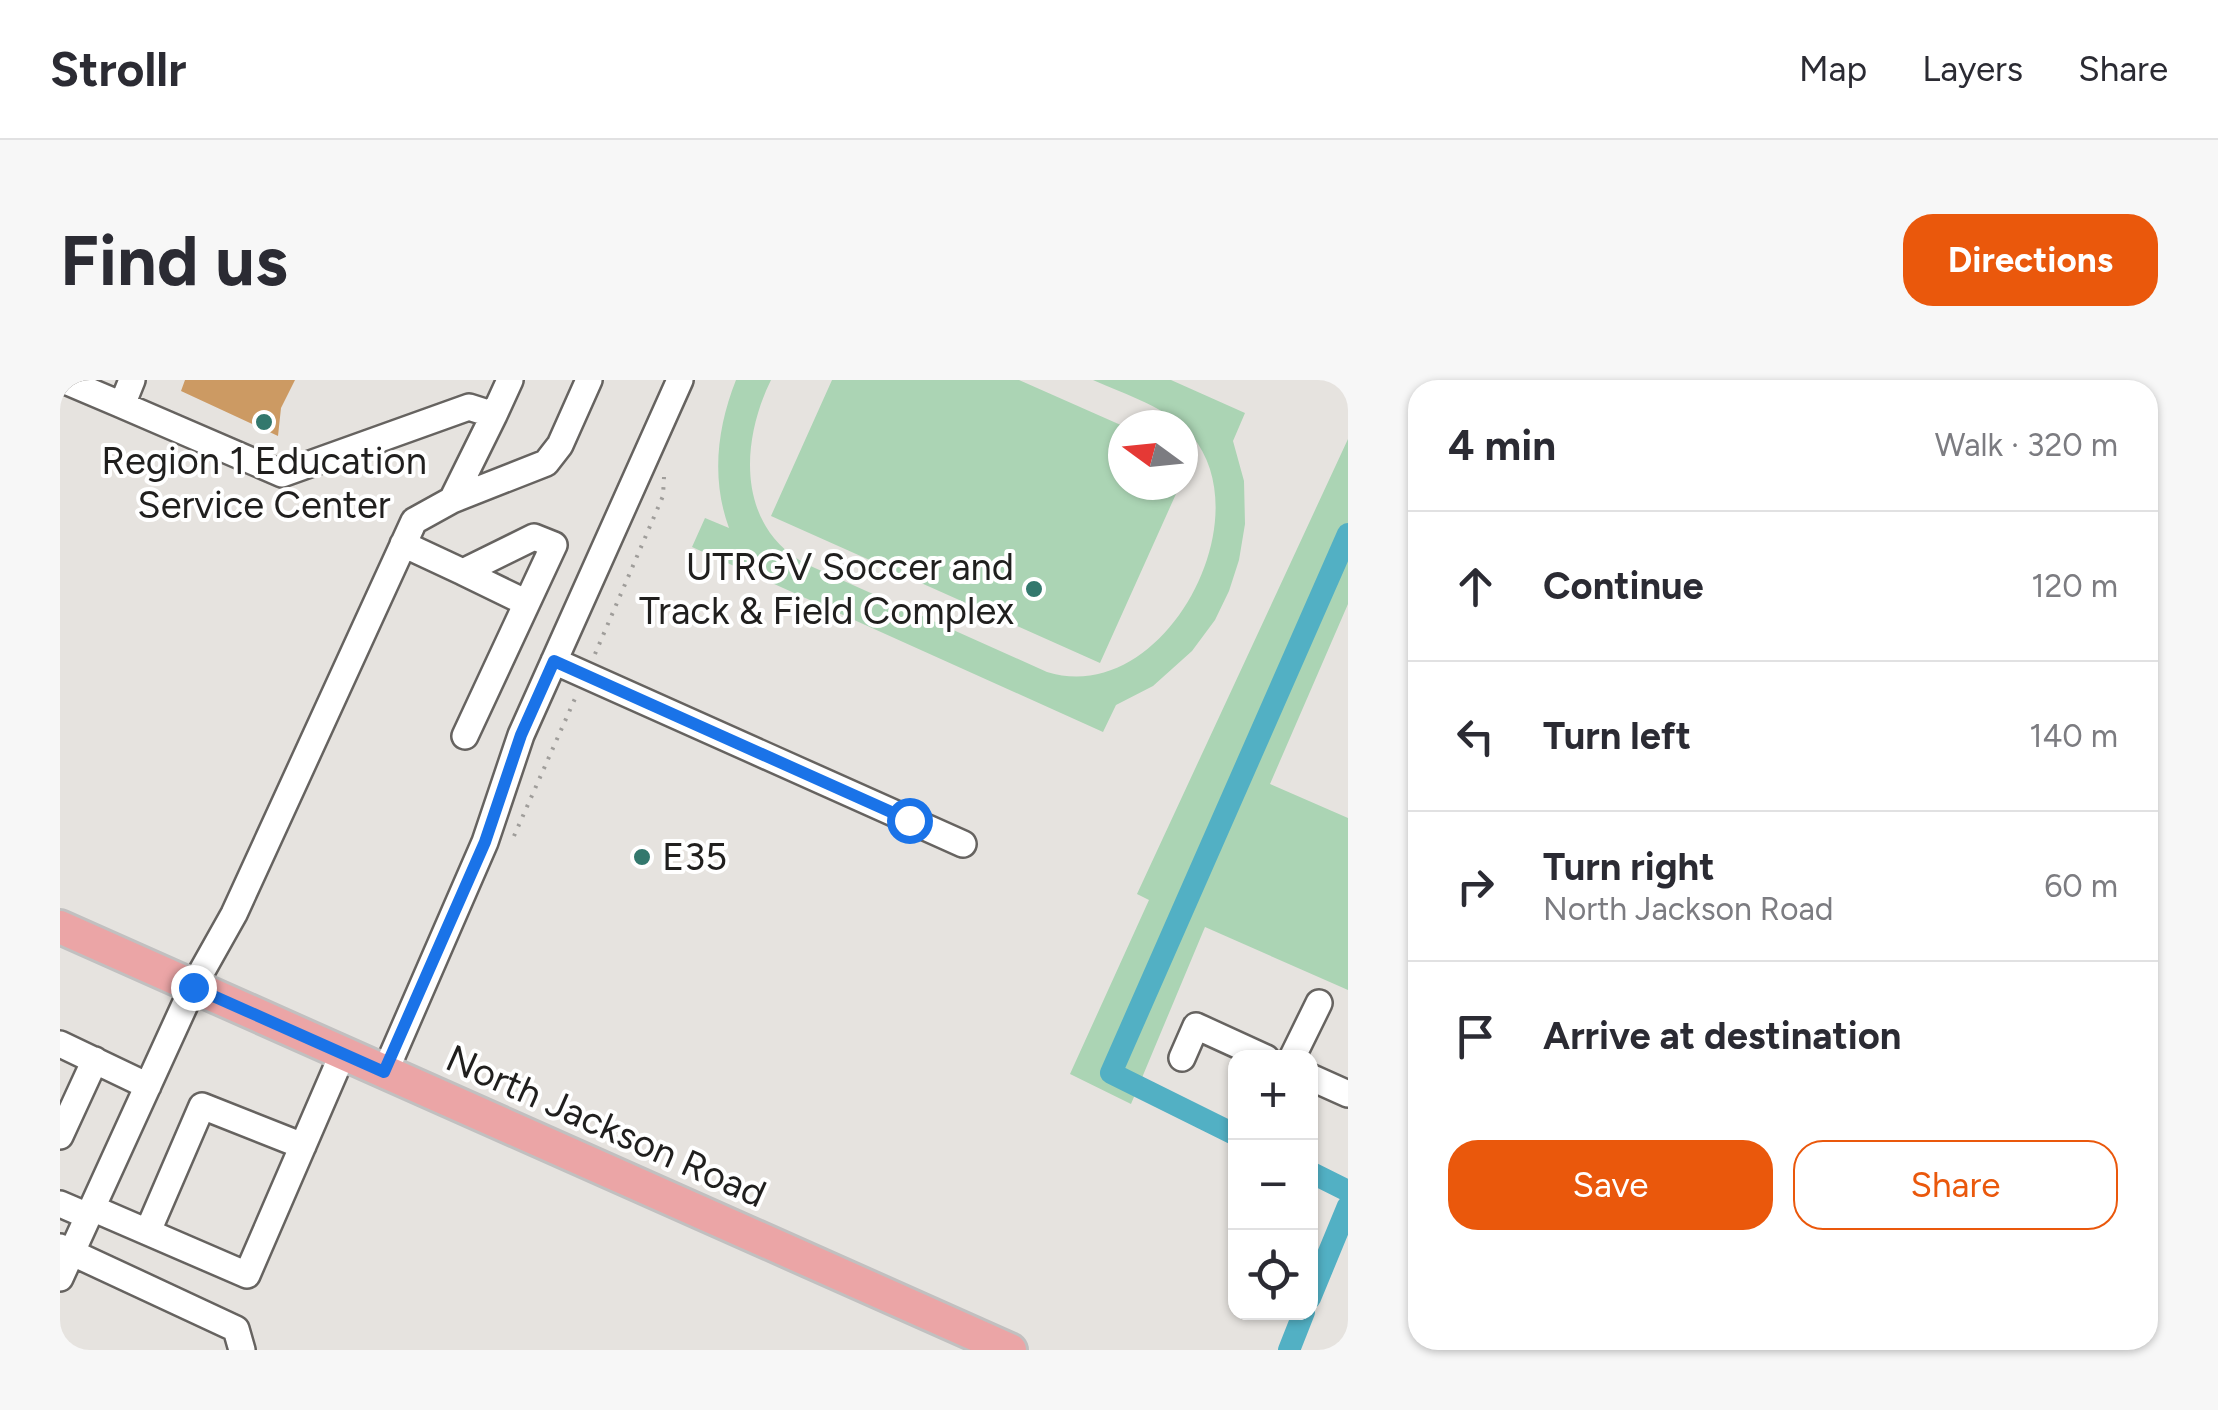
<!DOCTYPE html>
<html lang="en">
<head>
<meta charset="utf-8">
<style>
	body { margin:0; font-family:Figtree,sans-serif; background:#f7f7f7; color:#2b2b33 }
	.controls { position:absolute; right:30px; bottom:30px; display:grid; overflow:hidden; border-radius:20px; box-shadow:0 2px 8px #0004 }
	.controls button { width:90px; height:90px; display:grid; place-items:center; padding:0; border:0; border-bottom:2px solid #e1e1e2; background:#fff; color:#2b2b33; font:50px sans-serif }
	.compass { position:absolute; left:1048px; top:30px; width:90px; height:90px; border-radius:50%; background:#fff; box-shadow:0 2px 8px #0004; rotate:285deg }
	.stop { position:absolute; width:30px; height:30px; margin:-22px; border:8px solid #1a73e8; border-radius:50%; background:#fff }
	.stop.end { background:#1a73e8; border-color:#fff; box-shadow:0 2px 10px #0008 }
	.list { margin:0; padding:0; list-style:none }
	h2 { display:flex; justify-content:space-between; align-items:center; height:130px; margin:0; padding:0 40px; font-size:42px }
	h2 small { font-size:32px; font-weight:400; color:#7c7c81 }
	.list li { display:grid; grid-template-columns:65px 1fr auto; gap:30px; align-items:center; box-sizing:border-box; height:150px; padding:0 40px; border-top:2px solid #e1e1e2 }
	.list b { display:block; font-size:38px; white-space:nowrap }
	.list p { margin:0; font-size:32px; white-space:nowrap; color:#7c7c81 }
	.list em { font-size:32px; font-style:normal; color:#7c7c81 }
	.actions { display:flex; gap:20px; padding:30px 40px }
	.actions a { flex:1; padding:22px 0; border:2px solid #ea580c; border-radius:30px; text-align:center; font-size:35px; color:#ea580c }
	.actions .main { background:#ea580c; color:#fff }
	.icon { flex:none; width:55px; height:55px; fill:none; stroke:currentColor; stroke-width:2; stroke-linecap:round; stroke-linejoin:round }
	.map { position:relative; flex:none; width:1288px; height:970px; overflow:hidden; border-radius:30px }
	header { display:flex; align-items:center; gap:60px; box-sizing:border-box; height:140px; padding:0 50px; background:#fff; border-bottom:2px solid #e1e1e2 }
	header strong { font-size:48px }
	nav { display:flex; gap:55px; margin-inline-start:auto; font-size:35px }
	.intro { display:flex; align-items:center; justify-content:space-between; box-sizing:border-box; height:240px; padding:0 60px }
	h1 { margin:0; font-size:70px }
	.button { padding:25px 45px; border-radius:30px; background:#ea580c; color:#fff; font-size:35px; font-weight:700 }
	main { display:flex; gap:60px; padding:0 60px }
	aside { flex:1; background:#fff; border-radius:30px; box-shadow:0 2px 8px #0004 }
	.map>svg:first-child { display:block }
	.green { fill:#abd4b4 }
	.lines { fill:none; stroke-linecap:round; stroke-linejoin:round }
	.canal { stroke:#52b0c4; stroke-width:22 }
	.building { fill:#cc9a63 }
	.minor-casing { stroke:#666360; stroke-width:30 }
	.major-casing { stroke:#c1c0c0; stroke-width:38 }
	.path { stroke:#9f9d9a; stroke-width:4; stroke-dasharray:2.5 8; stroke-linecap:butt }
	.minor { stroke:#fff; stroke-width:25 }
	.major { stroke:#eba5a6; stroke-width:32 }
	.route { stroke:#1a73e8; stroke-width:12 }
	.poi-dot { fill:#33786d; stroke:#fff; stroke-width:4 }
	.labels { text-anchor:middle; stroke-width:8; stroke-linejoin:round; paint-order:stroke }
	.poi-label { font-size:38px; fill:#201f1e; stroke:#fff }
	.street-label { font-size:38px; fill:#201f1e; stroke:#fff }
</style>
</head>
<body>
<header>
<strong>Strollr</strong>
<nav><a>Map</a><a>Layers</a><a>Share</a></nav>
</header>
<div class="intro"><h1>Find us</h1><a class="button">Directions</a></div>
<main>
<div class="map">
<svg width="1288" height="970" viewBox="0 0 1288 970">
	<rect width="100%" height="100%" fill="#e6e3df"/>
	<path class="green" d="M676,0H711C680,63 677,147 746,184L987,292C1102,328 1203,141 1132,56C1108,27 1066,15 1033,0H1111L1185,33L1173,61L1184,101L1185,144L1179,180L1169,211L1155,240L1132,271L1093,306L1056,325L1043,352L632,167L645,138L669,148C651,99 657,48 676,0Z
		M772,0H959L1063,46V105H1120L1040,283L711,136Z
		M1288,59V224L1210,404L1288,438V610L1145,547L1071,724L1010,694L1089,520L1077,514Z"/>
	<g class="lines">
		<path class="canal" d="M1176,755L1051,693L1288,154
			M1250,792L1288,811
			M1250,918L1288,826
			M1229,970L1244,932"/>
	</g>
	<path class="building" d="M125,0H235L221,28L218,56L121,11Z"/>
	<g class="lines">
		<g class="minor-casing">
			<path id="minor" d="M3,0L62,25L72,0
				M434,35L450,0
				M392,120L486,83L500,65L529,0
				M343,164L403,192L474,157L494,165L405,356
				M403,192L467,223
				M494,281L903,464
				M0,664L88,706
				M1122,678L1136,646L1206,678
				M1232,678L1259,623
				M325,692L425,462L461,355L620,0
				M1250,697L1288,714
				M0,756L35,680
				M0,824L28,836
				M32,828L187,895L283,673
				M88,851L142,726L243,766
				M0,867L176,949L182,970
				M0,898L133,607L174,534L354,141L392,120L434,35L409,27L222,94L62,25"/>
		</g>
		<g class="major-casing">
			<path id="major" d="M0,547L950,970"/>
		</g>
		<path class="path" d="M535,274L603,116L604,97
			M454,456L517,314"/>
		<use href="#minor" class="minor"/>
		<use href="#major" class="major"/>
	</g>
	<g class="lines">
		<path class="route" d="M133,607L324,692L425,462L461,355L494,281L849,440"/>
	</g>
	<g class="poi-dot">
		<circle cx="204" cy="42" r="10"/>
		<circle cx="974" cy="209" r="10"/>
		<circle cx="582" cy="477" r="10"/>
	</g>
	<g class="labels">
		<g class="poi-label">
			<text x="204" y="94">Region 1 Education<tspan x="204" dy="44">Service Center</tspan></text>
			<text x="954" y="200" text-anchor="end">UTRGV Soccer and<tspan x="954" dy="44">Track &amp; Field Complex</tspan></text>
			<text x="602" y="490" text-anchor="start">E35</text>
		</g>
		<g class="street-label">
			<text transform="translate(546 746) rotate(24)" y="13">North Jackson Road</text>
		</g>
	</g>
</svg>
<div class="controls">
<button>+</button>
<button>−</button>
<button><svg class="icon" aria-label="locate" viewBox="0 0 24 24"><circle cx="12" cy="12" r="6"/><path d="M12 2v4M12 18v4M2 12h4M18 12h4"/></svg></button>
</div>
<svg class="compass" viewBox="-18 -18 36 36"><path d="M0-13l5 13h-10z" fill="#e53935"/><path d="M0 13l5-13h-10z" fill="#7c7c81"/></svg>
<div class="stop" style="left:849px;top:440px"></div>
<div class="stop end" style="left:133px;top:607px"></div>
</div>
<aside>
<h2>4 min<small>Walk · 320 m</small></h2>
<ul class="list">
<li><svg class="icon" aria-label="ahead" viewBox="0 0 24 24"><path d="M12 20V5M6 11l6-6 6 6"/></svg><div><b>Continue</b></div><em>120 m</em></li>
<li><svg class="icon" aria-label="left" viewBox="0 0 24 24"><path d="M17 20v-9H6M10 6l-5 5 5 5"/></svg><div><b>Turn left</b></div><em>140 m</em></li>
<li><svg class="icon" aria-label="right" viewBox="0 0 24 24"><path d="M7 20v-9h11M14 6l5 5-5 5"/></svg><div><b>Turn right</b><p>North Jackson Road</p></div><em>60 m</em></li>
<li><svg class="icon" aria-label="arrive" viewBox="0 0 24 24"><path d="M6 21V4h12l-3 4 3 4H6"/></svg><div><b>Arrive at destination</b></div></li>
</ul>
<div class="actions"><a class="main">Save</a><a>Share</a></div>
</aside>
</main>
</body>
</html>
